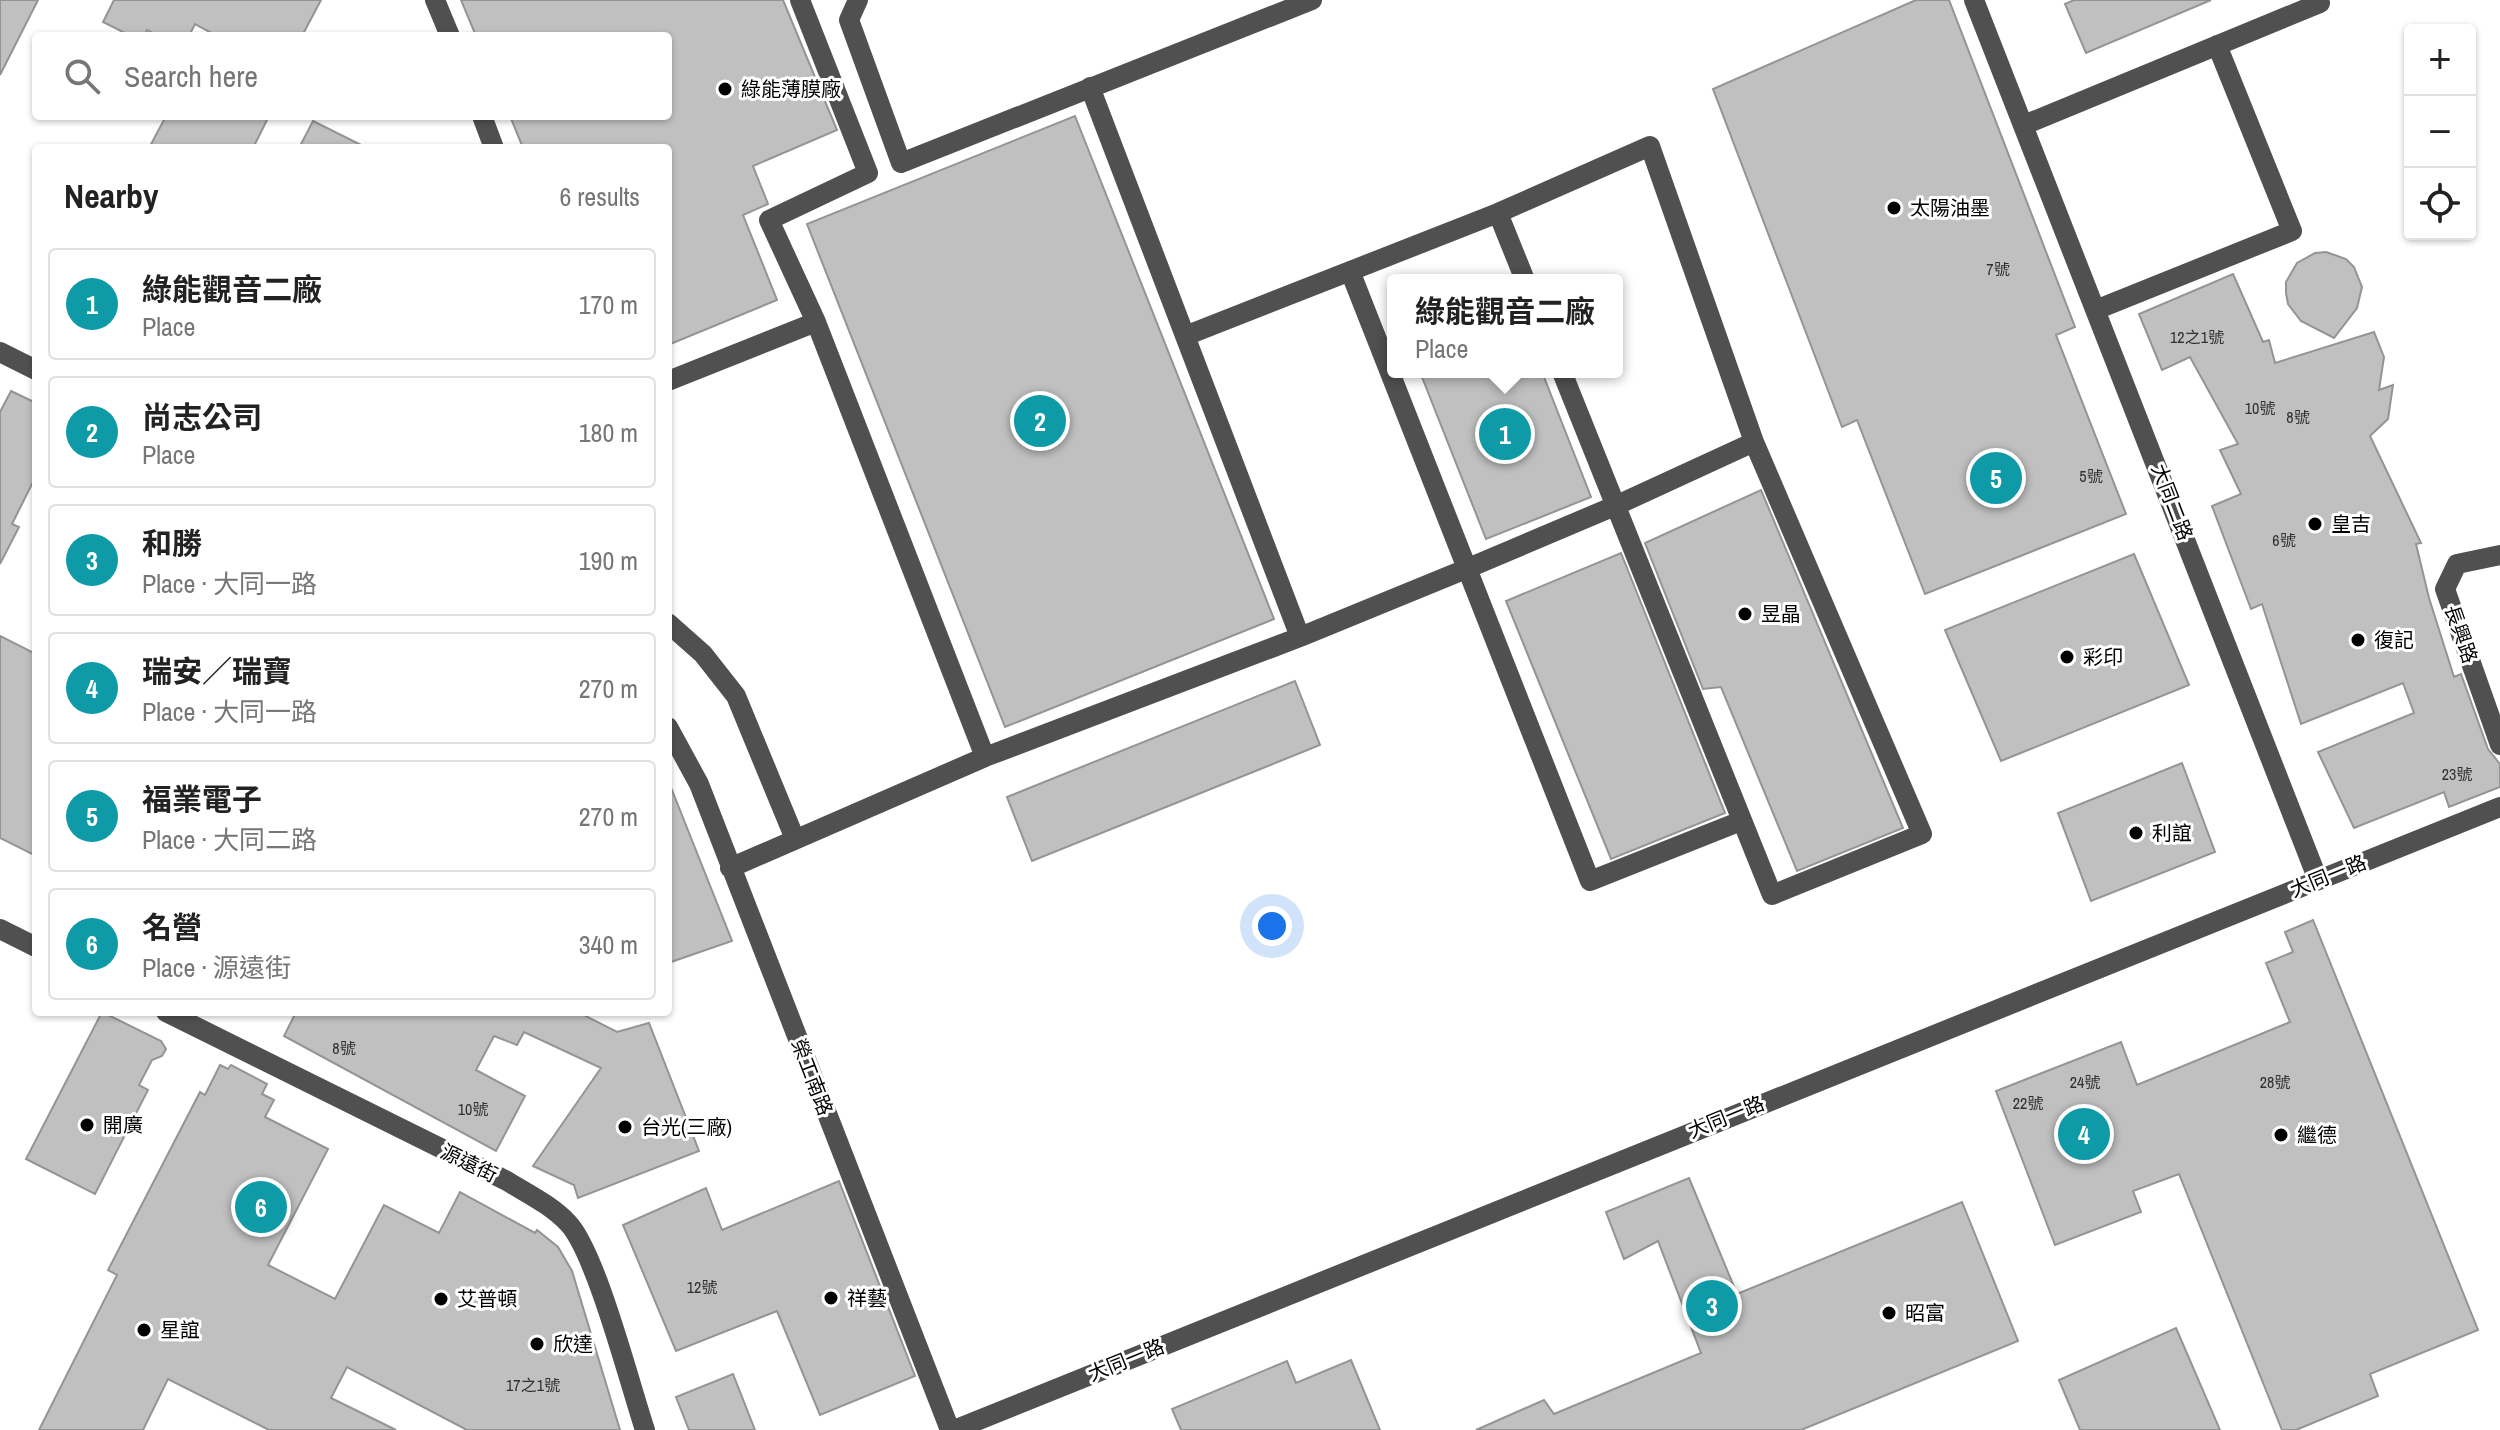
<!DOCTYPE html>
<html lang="en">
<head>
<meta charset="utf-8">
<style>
	body { margin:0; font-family:"Archivo Narrow","Noto Sans TC",sans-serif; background:#f2f2f2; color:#222 }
	.controls { position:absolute; right:24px; top:24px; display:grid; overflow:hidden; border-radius:8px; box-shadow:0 2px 6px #0004 }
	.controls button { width:72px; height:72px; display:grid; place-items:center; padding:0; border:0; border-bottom:2px solid #e0e0e0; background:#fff; color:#222; font:40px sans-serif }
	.you { position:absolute; left:1272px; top:926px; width:28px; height:28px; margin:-20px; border:6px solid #fff; border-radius:50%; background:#1a73e8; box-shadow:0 0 0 12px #1a73e833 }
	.badge { display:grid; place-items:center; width:52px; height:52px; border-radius:50%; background:#1a73e8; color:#fff; font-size:26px; font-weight:700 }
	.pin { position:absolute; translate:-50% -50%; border:4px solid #fff; box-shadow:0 2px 8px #0006 }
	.popup { position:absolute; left:1387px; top:274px; width:236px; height:104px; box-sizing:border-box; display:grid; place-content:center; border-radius:8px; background:#fff; filter:drop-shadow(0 2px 6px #0005); font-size:26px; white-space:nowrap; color:#767676 }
	.popup b { font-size:30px; color:#222 }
	.popup::after { content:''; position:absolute; left:50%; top:100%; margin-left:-16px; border:16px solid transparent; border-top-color:#fff }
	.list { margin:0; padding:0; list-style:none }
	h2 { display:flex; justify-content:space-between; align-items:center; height:104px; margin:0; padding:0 32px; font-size:34px }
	h2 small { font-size:26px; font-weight:400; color:#767676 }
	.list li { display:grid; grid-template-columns:52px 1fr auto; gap:24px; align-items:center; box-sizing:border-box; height:112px; margin:0 16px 16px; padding:0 16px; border:2px solid #e0e0e0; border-radius:8px }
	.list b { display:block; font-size:30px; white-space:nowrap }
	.list p { margin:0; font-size:26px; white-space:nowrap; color:#767676 }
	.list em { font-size:26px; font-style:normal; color:#767676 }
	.icon { flex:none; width:44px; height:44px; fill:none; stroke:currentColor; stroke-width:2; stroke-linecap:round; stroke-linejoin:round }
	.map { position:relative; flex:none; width:2500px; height:1430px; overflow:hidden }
	.search { position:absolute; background:#fff; box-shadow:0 2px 6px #0004; left:32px; top:32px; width:640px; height:88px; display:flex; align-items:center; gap:20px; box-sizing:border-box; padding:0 28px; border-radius:8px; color:#767676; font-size:30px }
	.panel { position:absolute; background:#fff; box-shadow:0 2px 6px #0004; left:32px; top:144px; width:640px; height:872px; border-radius:8px }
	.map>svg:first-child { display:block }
	.building { fill:#c0c0c0; stroke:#949494; stroke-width:2 }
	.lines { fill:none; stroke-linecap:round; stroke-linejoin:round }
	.minor { stroke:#505050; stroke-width:20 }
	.poi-dot { fill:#000; stroke:#fff; stroke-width:3 }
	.labels { text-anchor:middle; stroke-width:6; stroke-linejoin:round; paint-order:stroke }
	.number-label { font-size:16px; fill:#303030 }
	.poi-label { font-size:20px; fill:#000; stroke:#fff; text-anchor:start }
	.street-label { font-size:20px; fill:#000; stroke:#fff }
</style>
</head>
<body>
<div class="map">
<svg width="2500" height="1430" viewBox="0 0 2500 1430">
	<rect width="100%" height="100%" fill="#fff"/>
	<path class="building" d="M0,0H38L0,75Z
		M114,0H321L302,36H217L195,24L189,36H159L147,30L144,36H131L103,22Z
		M461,0H783L837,130L753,166L768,204L743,215L777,300L668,345V148H523L510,116H668V36H476Z
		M1916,0H1949L2075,327L2056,335L2126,514L1925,594L1857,420L1842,427L1713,89Z
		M2074,0H2211L2086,53L2065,4Z
		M166,116H269L253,148H149Z
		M1075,116L1274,619L1005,727L807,224Z
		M313,121L367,148H299Z
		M2326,252L2346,259L2354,267L2362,287L2357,308L2334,338L2301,321L2288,304L2286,293V282L2297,263L2315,253Z
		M2233,274L2263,342L2269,340L2275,363L2374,332L2384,357L2379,390L2393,385L2388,419L2370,436L2421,543L2416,544L2429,598L2454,677L2461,674L2488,749L2500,764V787L2449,807L2444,792L2354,828L2318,752L2414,713L2403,683L2301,724L2262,604L2251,609L2212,506L2241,494L2220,450L2238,444L2190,357L2162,370L2139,314Z
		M1420,372H1542L1591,497L1486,539Z
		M11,391L36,403V476L12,524L19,527L0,564V412Z
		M1761,490L1903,828L1797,871L1721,687L1703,689L1645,543Z
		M1621,553L1725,813L1611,859L1506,601Z
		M2134,554L2189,685L2001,761L1945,630Z
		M0,636L36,654V856L0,838Z
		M1295,681L1320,745L1032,861L1007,797Z
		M2182,763L2215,852L2091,901L2058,813Z
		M668,780L732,941L668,963Z
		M2313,920L2478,1330L2370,1374L2378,1396L2296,1430H2282L2179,1174L2133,1191L2141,1212L2055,1245L1996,1091L2121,1042L2137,1085L2290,1022L2266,963L2293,952L2285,932Z
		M102,1012L161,1041L166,1049L162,1056L152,1060L139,1085L148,1090L95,1194L26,1159Z
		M296,1012H578L617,1032L649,1023L699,1151L578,1198L574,1185L533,1166L601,1068L524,1032L517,1045L494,1036L476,1070L525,1096L496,1151L284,1036Z
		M220,1065L228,1069L231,1065L267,1084L262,1094L274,1100L265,1117L328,1149L268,1265L335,1299L384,1205L439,1233L460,1192L535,1233L537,1230L558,1247L572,1271L620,1430H467L347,1367L331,1398L396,1430H269L168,1379L143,1430H39L117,1275L108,1270L200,1092L205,1095Z
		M1689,1178L1737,1294L1962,1202L2018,1341L1801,1430H1476L1544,1400L1554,1414L1701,1353L1658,1241L1624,1259L1606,1212Z
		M839,1181L915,1376L820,1415L777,1311L676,1351L623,1225L706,1188L722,1230Z
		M2176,1328L2220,1430H2080L2059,1380Z
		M1351,1360L1380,1430H1181L1172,1409L1287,1361L1296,1383Z
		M733,1374L755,1430H689L676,1397Z"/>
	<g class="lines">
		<path class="minor" d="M435,0L450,36
			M800,0L868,173L769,220L816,322L985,757
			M858,0L849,20L901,163L1312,0
			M1974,0L2318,880
			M1090,87L1300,637
			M482,116L494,148
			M2024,125L2320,3L2319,0
			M1498,213L1525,280
			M1350,271L1590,881L1741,821
			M2098,309L2292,231L2217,45
			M1185,336L1498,213L1650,146L1754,442L1922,834L1772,895L1562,372
			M0,352L36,370
			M668,381L816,322
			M2500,555L2457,564L2445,589L2500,745
			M668,623L703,654L736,696L795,839
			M668,727L699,784L950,1430
			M730,868L985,757L1300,637L1466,569L1617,505L1754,442
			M0,929L36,947
			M166,1012L507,1181C528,1194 551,1205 568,1223C596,1252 630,1385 645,1430
			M954,1430L2500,807"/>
	</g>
	<g class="poi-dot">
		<circle cx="725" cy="89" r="8"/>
		<circle cx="1894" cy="208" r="8"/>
		<circle cx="2315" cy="524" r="8"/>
		<circle cx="1745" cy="614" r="8"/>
		<circle cx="2358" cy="640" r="8"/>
		<circle cx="2067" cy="657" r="8"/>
		<circle cx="2136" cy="833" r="8"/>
		<circle cx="87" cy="1125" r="8"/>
		<circle cx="625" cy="1127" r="8"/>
		<circle cx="2281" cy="1135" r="8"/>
		<circle cx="831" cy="1298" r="8"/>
		<circle cx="441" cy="1299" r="8"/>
		<circle cx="1889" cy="1313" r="8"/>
		<circle cx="144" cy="1330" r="8"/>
		<circle cx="537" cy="1344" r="8"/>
	</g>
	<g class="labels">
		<g class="number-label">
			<text x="1998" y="275">7號</text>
			<text x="2197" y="343">12之1號</text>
			<text x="2260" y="414">10號</text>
			<text x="2298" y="423">8號</text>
			<text x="2091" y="482">5號</text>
			<text x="2284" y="546">6號</text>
			<text x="2457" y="780">23號</text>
			<text x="344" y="1054">8號</text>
			<text x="2085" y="1088">24號</text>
			<text x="2275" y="1088">28號</text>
			<text x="2028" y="1109">22號</text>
			<text x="473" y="1115">10號</text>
			<text x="702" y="1293">12號</text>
			<text x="533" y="1391">17之1號</text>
		</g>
		<g class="poi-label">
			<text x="741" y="96">綠能薄膜廠</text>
			<text x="1910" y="215">太陽油墨</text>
			<text x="2331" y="531">皇吉</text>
			<text x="1761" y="621">昱晶</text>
			<text x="2374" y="647">復記</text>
			<text x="2083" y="664">彩印</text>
			<text x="2152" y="840">利誼</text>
			<text x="103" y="1132">開廣</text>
			<text x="641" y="1134">台光(三廠)</text>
			<text x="2297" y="1142">繼德</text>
			<text x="847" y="1305">祥藝</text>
			<text x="457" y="1306">艾普頓</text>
			<text x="1905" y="1320">昭富</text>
			<text x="160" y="1337">星誼</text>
			<text x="553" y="1351">欣達</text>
		</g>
		<g class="street-label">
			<text transform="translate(2172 502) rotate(69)" y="7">大同二路</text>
			<text transform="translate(2461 634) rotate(71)" y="7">長興路</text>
			<text transform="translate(2328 876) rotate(-22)" y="7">大同一路</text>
			<text transform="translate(812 1077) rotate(69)" y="7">榮工南路</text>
			<text transform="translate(1726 1117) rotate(-22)" y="7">大同一路</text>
			<text transform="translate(469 1163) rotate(26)" y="7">源遠街</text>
			<text transform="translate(1126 1360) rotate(-22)" y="7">大同一路</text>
		</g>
	</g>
</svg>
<div class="controls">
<button>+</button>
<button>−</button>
<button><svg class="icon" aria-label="locate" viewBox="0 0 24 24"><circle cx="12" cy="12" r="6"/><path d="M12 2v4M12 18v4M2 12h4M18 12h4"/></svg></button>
</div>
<div class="you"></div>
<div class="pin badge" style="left:1505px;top:434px;background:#0f9aa8">1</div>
<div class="popup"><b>綠能觀音二廠</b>Place</div>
<div class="pin badge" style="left:1040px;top:421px;background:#0f9aa8">2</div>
<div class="pin badge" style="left:1712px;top:1306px;background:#0f9aa8">3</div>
<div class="pin badge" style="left:2084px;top:1134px;background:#0f9aa8">4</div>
<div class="pin badge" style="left:1996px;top:478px;background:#0f9aa8">5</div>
<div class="pin badge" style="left:261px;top:1207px;background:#0f9aa8">6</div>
<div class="search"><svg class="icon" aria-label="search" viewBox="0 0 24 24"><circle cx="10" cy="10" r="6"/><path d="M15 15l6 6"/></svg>Search here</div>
<section class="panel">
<h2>Nearby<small>6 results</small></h2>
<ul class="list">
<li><span class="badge" style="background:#0f9aa8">1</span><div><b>綠能觀音二廠</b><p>Place</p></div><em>170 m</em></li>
<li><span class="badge" style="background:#0f9aa8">2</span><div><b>尚志公司</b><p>Place</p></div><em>180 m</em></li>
<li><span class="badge" style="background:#0f9aa8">3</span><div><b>和勝</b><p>Place · 大同一路</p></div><em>190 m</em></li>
<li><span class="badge" style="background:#0f9aa8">4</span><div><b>瑞安／瑞寶</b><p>Place · 大同一路</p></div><em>270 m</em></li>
<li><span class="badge" style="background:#0f9aa8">5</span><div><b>福業電子</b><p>Place · 大同二路</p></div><em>270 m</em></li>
<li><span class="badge" style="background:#0f9aa8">6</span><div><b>名營</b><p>Place · 源遠街</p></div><em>340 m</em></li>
</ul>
</section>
</div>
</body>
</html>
